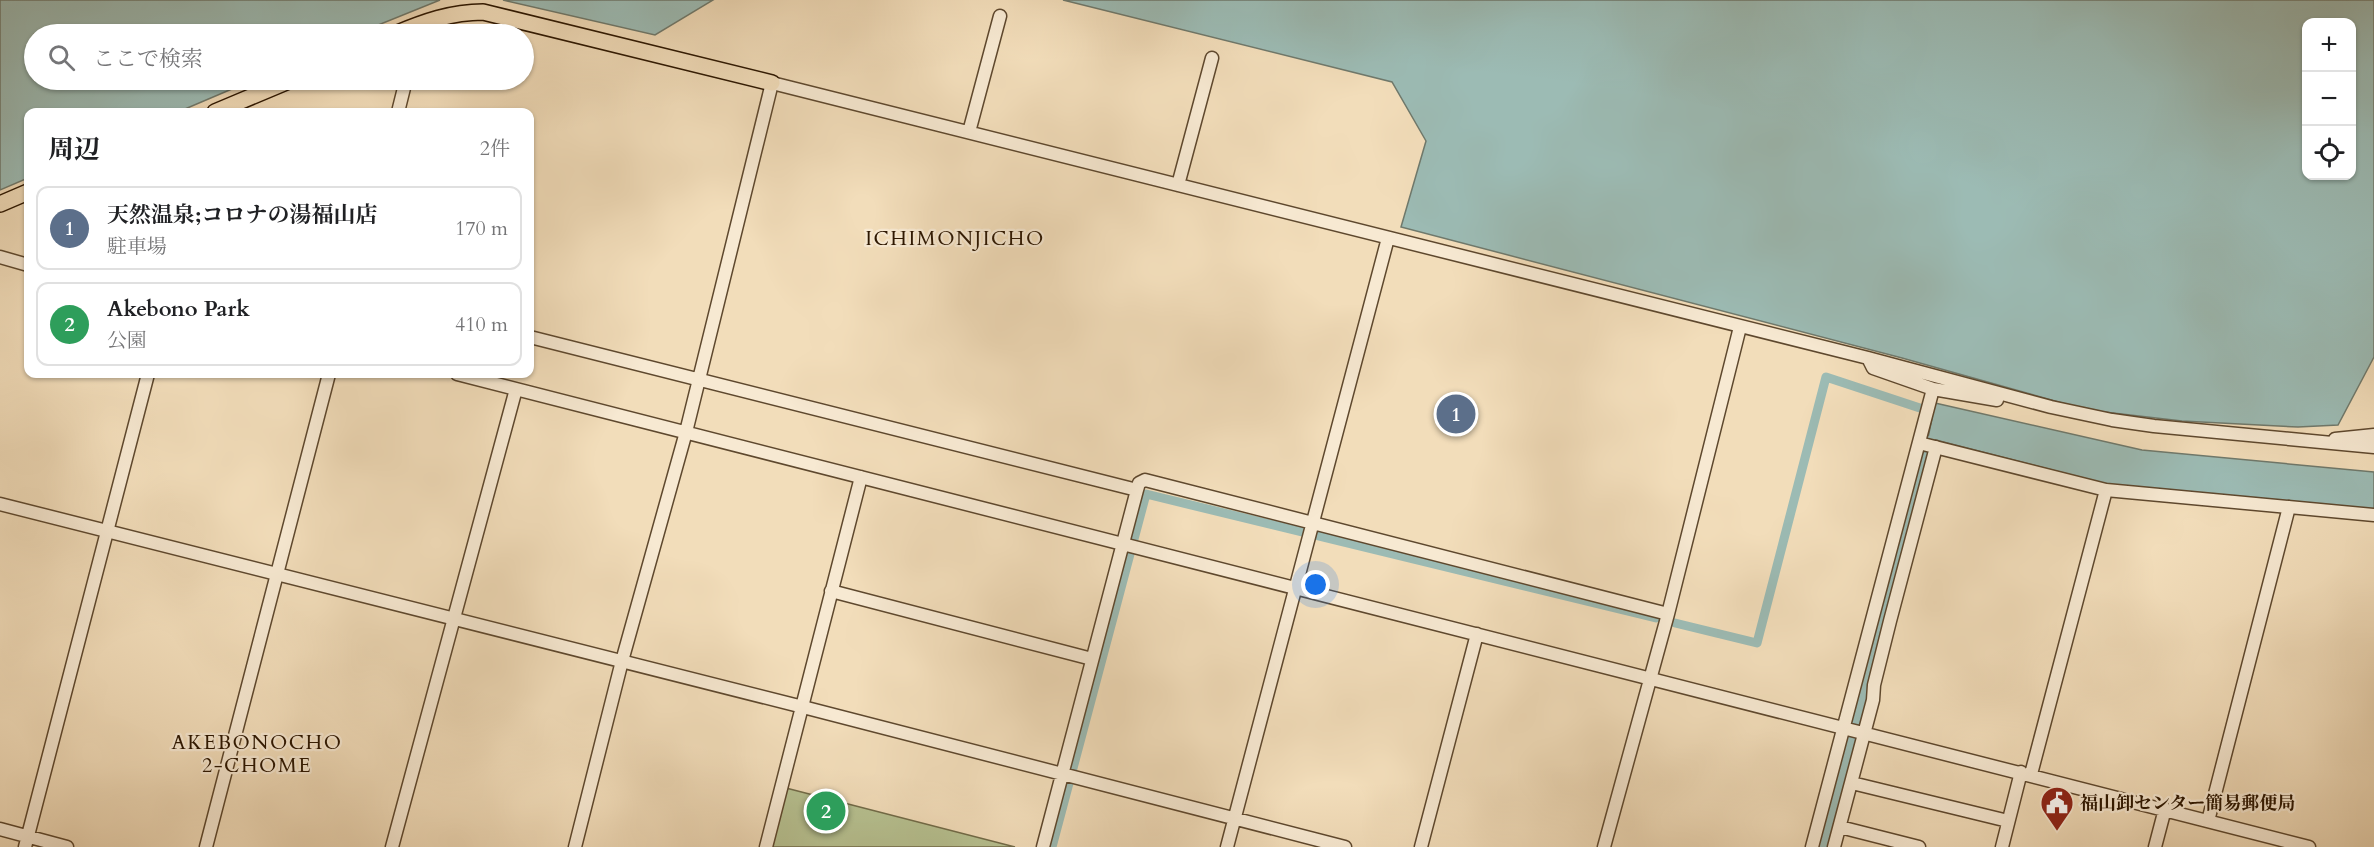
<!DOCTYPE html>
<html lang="ja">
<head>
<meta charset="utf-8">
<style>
	body { margin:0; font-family:Cardo,"Noto Serif JP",serif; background:#f6f6f6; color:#202124 }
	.controls { position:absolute; right:18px; top:18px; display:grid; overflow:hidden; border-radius:12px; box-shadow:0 2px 4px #0004 }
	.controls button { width:54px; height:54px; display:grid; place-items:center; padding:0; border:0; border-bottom:2px solid #e0e0e0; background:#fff; color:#202124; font:30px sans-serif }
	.you { position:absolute; left:1316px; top:585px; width:21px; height:21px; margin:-15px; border:4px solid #fff; border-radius:50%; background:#1a73e8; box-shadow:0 0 0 9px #1a73e833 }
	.badge { display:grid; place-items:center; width:39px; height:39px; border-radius:50%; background:#8f2418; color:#fff; font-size:20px; font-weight:700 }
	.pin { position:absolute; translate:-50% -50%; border:3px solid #fff; box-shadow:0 2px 6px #0006 }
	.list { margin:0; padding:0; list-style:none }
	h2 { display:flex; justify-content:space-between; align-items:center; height:78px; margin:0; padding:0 24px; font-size:26px }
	h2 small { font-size:20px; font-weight:400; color:#757577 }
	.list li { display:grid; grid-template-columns:39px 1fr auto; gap:18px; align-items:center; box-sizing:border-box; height:84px; margin:0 12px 12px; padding:0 12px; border:2px solid #e0e0e0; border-radius:12px }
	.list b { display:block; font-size:22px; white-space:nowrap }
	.list p { margin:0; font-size:20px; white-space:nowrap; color:#757577 }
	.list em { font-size:20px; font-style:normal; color:#757577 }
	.icon { flex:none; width:33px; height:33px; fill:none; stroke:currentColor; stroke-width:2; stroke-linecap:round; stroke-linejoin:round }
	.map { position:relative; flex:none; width:2374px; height:847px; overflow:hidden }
	.search { position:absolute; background:#fff; box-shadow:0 2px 4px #0004; left:24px; top:24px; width:510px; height:66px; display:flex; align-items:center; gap:15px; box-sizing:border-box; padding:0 21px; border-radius:33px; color:#757577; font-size:22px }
	.panel { position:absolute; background:#fff; box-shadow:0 2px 4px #0004; left:24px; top:108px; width:510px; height:270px; border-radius:12px }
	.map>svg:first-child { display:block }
	.green { fill:#b7c292; stroke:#726c49; stroke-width:1.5 }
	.water { fill:#9cbbb4; stroke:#6f796c; stroke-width:1.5; fill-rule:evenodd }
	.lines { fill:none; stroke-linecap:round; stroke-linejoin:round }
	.canal { stroke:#9cbbb4; stroke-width:9 }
	.minor-casing { stroke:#5e482e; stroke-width:15 }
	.major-casing { stroke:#2c1600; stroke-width:18 }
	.minor { stroke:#f7e9d2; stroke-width:12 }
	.major { stroke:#f2ddba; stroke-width:15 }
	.labels { text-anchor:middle; stroke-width:4.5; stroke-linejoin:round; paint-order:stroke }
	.poi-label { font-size:18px; font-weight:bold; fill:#2c1600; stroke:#f7e9d2; text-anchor:start }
	.neighbourhood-label { font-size:20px; letter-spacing:1.5px; fill:#2c1600; stroke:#f7e9d2 }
</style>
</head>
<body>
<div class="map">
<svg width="2374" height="847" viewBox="0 0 2374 847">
	<rect width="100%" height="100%" fill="#f2ddba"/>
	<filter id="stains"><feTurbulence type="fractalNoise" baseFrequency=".00333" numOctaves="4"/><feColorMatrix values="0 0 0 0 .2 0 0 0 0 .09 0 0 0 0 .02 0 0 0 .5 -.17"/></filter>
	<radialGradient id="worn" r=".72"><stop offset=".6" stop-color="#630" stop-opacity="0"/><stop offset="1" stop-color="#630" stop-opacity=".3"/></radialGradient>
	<path class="green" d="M786,788L1015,847H771Z"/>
	<path class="water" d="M0,0H440L356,34H34V80H253L178,112H28V178L0,190Z
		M503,0H713L655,35Z
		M1063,0H2374V357L2338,425L2298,427L2182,421L2087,410L1902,358L1401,227L1426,141L1392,82ZM2306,22H2352V176H2306Z
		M1935,403L2142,450L2374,472V510L2110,485L1928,438Z"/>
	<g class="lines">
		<path class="canal" d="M1675,623L1757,643L1826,377L1932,412
			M1052,847L1146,494L1656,618
			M1824,847L1931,440"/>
		<g class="minor-casing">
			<path id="minor" d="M398,112L406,80
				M969,132L1000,16
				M1178,185L1212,58
				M0,257L28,265
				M530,337L1137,490L1043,847
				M457,374L2309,847
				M1933,389L1997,400
				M2335,439L2374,435
				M1919,443L2106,490L2374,515
				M1137,490L1139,483L1145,480L1668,614
				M0,504L803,707L1345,847
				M831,591L1092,659
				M2031,774L2106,490
				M1852,783L2008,821
				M2208,821L2289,507
				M1840,827L1919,847
				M0,829L67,847
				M25,847L148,374
				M206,847L329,374
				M392,847L516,389
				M575,847L622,661L686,432L772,83L1868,358L2051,407L2112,420L2154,426L2374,447
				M766,847L861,477
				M1227,847L1388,238
				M1421,847L1477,634
				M1604,847L1668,614L1740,327
				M1812,847L1933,389L1873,368L1868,358
				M1834,847L1873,700L1874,685L1890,621L1936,447
				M2002,847L2021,772
				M2155,847L2165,809"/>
		</g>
		<g class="major-casing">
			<path id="major" d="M395,34C424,22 451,12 483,12L772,83
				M215,112L291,80
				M0,204L28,192"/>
		</g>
		<use href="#minor" class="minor"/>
		<use href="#major" class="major"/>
	</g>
	<defs>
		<g id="civic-pin" transform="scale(1.725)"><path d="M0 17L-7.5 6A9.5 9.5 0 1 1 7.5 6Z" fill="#8f2418" stroke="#f7e9d2"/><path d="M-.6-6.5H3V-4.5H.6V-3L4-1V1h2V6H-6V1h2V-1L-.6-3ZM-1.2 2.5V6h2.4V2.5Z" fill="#fff"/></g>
	</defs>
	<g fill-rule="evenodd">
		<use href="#civic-pin" x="2057" y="803"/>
	</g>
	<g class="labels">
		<g class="poi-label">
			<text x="2080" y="809">福山卸センター簡易郵便局</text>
		</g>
		<g class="neighbourhood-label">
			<text x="955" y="245">ICHIMONJICHO</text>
			<text x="257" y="749">AKEBONOCHO<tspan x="257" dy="23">2-CHOME</tspan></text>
		</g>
	</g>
	<rect width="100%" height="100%" filter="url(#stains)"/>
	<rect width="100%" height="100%" fill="url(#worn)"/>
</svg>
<div class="controls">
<button>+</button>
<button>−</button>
<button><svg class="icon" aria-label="locate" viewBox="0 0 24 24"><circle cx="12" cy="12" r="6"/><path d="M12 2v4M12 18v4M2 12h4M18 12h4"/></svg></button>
</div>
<div class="you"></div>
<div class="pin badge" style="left:1456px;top:414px;background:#5c6f8a">1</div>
<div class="pin badge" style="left:826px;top:811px;background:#2e9e5b">2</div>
<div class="search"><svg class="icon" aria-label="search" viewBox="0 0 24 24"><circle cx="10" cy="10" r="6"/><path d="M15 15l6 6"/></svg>ここで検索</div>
<section class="panel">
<h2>周辺<small>2件</small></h2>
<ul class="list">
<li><span class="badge" style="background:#5c6f8a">1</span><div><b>天然温泉;コロナの湯福山店</b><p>駐車場</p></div><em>170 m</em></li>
<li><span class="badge" style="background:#2e9e5b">2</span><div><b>Akebono Park</b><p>公園</p></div><em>410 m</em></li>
</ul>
</section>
</div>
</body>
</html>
